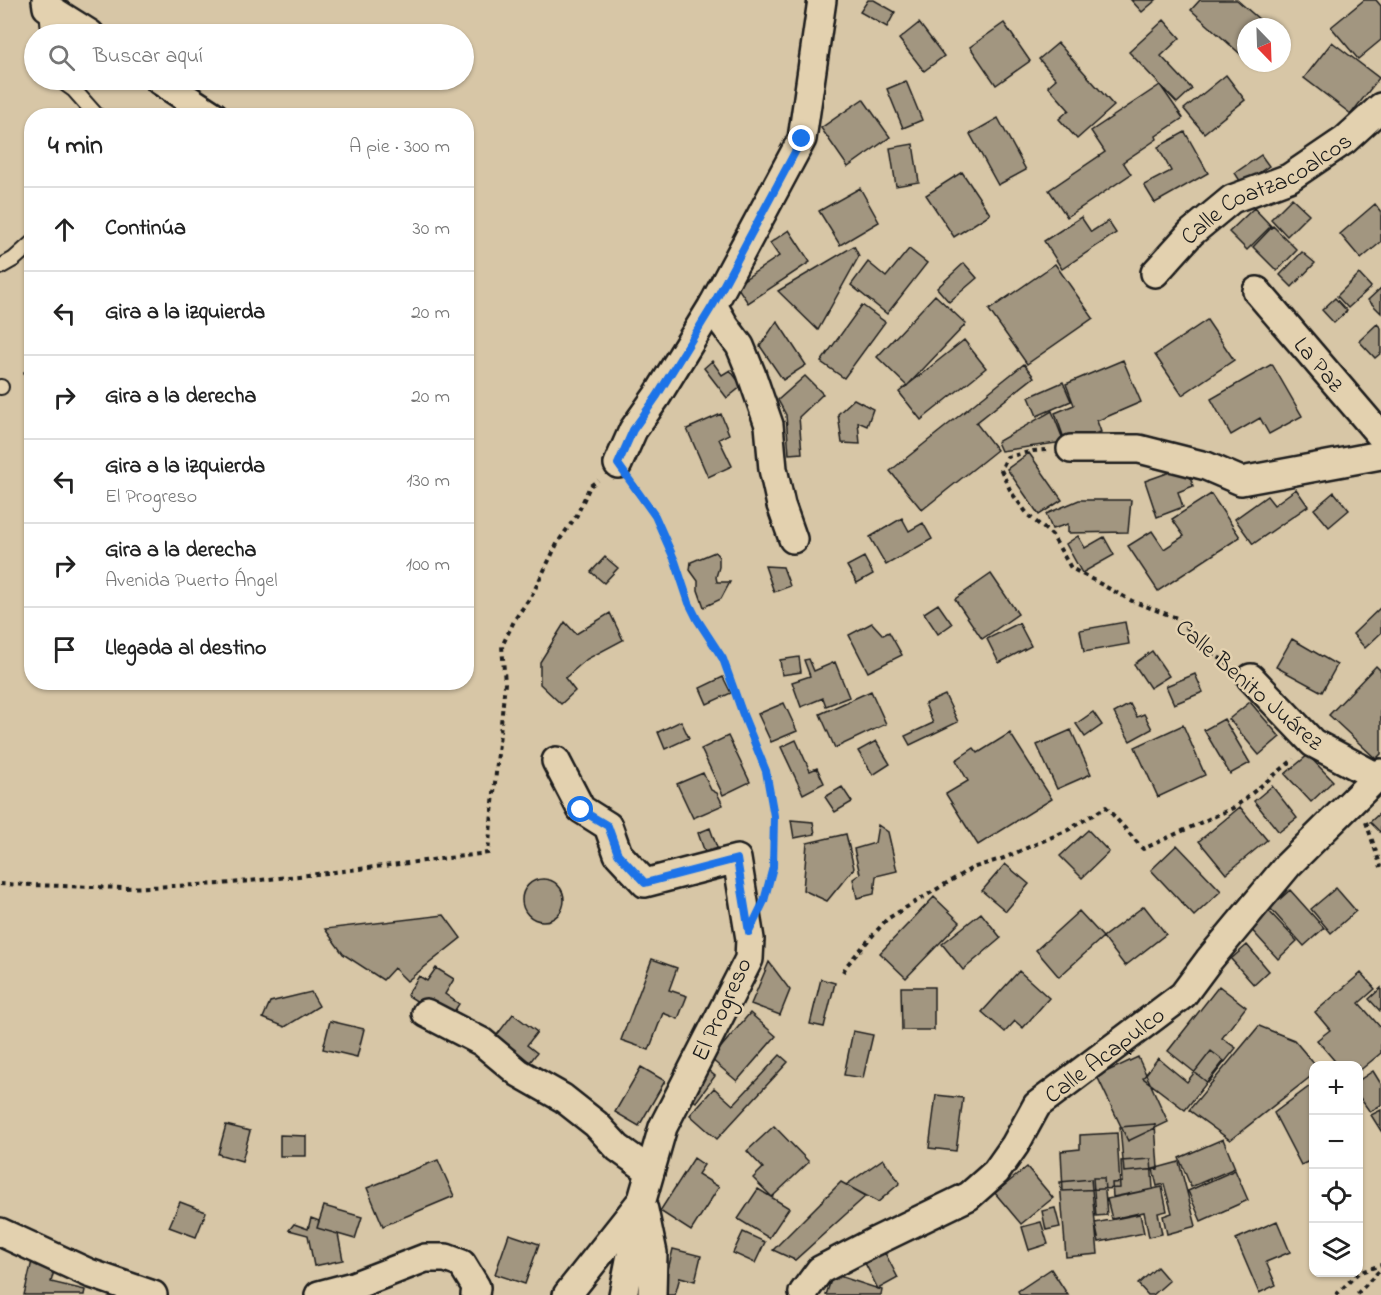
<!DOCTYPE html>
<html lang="es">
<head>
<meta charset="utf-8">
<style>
	body { margin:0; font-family:"Indie Flower",sans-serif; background:#f6f6f6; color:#222 }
	.controls { position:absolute; right:18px; bottom:18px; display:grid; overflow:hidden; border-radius:12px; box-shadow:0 2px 4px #0004 }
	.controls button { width:54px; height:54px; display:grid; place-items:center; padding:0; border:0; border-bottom:2px solid #e0e0e0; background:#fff; color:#222; font:30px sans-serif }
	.compass { position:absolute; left:1237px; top:18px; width:54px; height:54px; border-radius:50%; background:#fff; box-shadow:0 2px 4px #0004; rotate:157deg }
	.stop { position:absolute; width:18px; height:18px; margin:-14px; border:4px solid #1a73e8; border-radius:50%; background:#fff }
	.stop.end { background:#1a73e8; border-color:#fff; box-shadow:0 2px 6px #0008 }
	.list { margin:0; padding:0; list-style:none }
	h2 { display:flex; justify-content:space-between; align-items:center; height:78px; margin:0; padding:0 24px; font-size:26px }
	h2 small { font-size:20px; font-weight:400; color:#767676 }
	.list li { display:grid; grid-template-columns:39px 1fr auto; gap:18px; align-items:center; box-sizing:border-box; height:84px; padding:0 24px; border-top:2px solid #e0e0e0 }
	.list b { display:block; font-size:22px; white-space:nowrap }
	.list p { margin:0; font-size:20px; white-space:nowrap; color:#767676 }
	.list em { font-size:20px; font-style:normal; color:#767676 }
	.icon { flex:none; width:33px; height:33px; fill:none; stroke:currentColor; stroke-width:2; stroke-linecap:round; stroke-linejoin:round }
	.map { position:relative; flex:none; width:1381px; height:1295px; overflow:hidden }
	.search { position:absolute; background:#fff; box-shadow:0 2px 4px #0004; left:24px; top:24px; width:450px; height:66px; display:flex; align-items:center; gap:15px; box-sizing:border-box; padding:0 21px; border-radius:33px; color:#767676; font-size:22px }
	.panel { position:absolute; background:#fff; box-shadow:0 2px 4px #0004; left:24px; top:108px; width:450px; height:582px; border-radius:24px }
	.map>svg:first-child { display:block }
	.building { fill:#a29680; stroke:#1c1c1c; stroke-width:1.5 }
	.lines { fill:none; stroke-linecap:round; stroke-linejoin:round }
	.service-casing { stroke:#1c1c1c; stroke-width:18 }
	.minor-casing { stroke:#1c1c1c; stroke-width:32 }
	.path { stroke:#1c1c1c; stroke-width:4; stroke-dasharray:4.5 4.5; stroke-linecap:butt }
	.service { stroke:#e3d1af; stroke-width:14 }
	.minor { stroke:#e3d1af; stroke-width:27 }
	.route { stroke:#1a73e8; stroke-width:8 }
	.labels { text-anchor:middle; stroke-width:5; stroke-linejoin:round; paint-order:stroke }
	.street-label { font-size:24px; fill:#1c1c1c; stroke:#e3d1af }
</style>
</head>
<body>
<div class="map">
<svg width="1381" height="1295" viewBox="0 0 1381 1295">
	<rect width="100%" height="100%" fill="#d7c6a6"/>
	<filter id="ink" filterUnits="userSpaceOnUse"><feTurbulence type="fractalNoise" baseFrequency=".0167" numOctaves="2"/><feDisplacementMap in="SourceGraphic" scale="12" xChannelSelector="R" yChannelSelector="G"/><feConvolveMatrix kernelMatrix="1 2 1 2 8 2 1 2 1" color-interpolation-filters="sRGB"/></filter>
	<g filter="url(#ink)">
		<path class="building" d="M868,0H874L895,12L887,27L860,12Z
			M1131,0H1156L1142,12Z
			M1200,0H1237L1268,27H1246V59L1191,10Z
			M1364,0H1376L1381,6V40L1358,59L1331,27Z
			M1164,20L1180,38L1161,56L1192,89L1177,103L1129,52Z
			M919,23L944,56L924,71L899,39Z
			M1004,23L1030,61L996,85L970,47Z
			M1332,42L1379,78L1351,114L1304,78Z
			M1058,43L1114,106L1077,139L1059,119L1069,110L1048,86L1056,79L1039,59Z
			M1226,75L1245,100L1204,133L1184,109Z
			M906,81L922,120L903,128L887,89Z
			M1160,85L1183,118L1156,136L1157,139L1123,162L1131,174L1067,217L1049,190L1105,152L1091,131Z
			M863,99L890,137L848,167L821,128Z
			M998,118L1026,170L998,185L970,134Z
			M1185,132L1208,173L1155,203L1144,185L1171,171L1158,147Z
			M913,144L919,182L896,186L890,148Z
			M1261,155L1269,166L1242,184L1235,173Z
			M962,172L990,214L954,237L926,195Z
			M860,188L879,222L840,245L819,211Z
			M1292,198L1309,214L1287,236L1271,219Z
			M1375,204L1381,212V242L1361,259L1340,234Z
			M1254,208L1271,226L1247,250L1229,232Z
			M1081,217L1091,232L1108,221L1116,233L1062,269L1044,241Z
			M1273,226L1297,250L1277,271L1253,247Z
			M789,230L810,262L748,303L736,285L779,256L770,243Z
			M854,246L859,256L818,330L778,291Z
			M909,249L927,263L887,314L851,285L868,262L886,277Z
			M1302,252L1315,263L1292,287L1280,275Z
			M964,263L977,278L949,302L937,288Z
			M1055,264L1093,318L1027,364L989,310Z
			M1359,274L1371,287L1348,308L1337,296Z
			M1381,288V313L1368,300Z
			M935,295L966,324L907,386L877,357Z
			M1335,298L1347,311L1334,323L1322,310Z
			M862,305L885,322L844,378L821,362Z
			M1207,320L1234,360L1182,395L1155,355Z
			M777,321L806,365L783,380L760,346Z
			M1377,324L1381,328V353L1375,358L1359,341Z
			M964,340L986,368L921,420L899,392Z
			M1123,360L1141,402L1097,421L1101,432L1065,441L1055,413L1074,405L1066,384Z
			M712,361L722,375L730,370L742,386L727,398L704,368Z
			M1024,364L1034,377L976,423L997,450L922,510L890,471Z
			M1272,364L1302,416L1269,434L1260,418L1231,435L1211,399Z
			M32,370V403L24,372Z
			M805,376L823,394L799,417L802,453L789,454L786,415L778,400Z
			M1063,382L1071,401L1037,416L1029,397Z
			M854,399L873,409L867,426L858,422L860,444L842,443L838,414Z
			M1052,411L1064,442L1001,451L997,442Z
			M721,414L729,434L719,439L732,466L708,477L687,429Z
			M1029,453L1062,500L1039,515L1007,469Z
			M1187,466L1193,486L1178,492L1183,507L1157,517L1145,481Z
			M1296,489L1308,506L1253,544L1235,519L1267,496L1274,505Z
			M1334,492L1349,510L1329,527L1314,509Z
			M1211,494L1240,537L1158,591L1128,546L1152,531L1164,549L1184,536L1172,519Z
			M1079,500H1131L1128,532L1068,533V524L1052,529L1046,514Z
			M902,518L909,531L923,523L932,539L886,565L870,537Z
			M1078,536L1085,548L1104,537L1114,555L1082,573L1066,544Z
			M715,552L719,557V567L716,577L717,582H730L721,599L704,607L698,590V581L690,570L691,562Z
			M605,557L618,568L604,583L591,572Z
			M864,557L873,574L857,583L847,566Z
			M765,566L783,567L790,586L774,592Z
			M991,574L1018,614L982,639L955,599Z
			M938,604L952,624L938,634L924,613Z
			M1381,607V633L1365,648L1353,634Z
			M610,613L623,640L587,659L565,678L575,691L561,704L540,684V662L565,622L576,634Z
			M1125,622L1129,644L1084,652L1080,630Z
			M872,623L883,635L889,632L902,655L868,672L849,635Z
			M1019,623L1031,646L999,663L987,639Z
			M1292,639L1337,665L1322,692L1276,667Z
			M1152,651L1169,676L1150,688L1134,664Z
			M799,657L801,672L782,675L780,660Z
			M809,659L814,671L835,662L849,697L826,706L823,698L801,707L792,682L810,676L804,660Z
			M1376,666L1381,671V754L1376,759L1329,715Z
			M1195,674L1203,692L1174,704L1166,686Z
			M723,677L731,693L707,704L700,688Z
			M871,691L886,724L835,748L820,714Z
			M945,695L958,722L910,745L905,736L933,723L925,704Z
			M1250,702L1280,737L1259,755L1229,719Z
			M784,703L797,731L771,742L758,714Z
			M1130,704L1137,717L1144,714L1152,729L1130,741L1114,713Z
			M1093,712L1102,725L1085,737L1076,724Z
			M1224,719L1250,763L1230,774L1204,730Z
			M681,721L689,738L665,749L658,732Z
			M1183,725L1205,775L1158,797L1135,747Z
			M1071,730L1091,774L1057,789L1037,745Z
			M1010,733L1052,799L978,845L946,794L968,781L956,760L974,748L978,753Z
			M728,736L750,782L723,795L701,749Z
			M796,740L810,771L817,768L824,783L803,794L781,747Z
			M876,741L890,764L873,775L858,751Z
			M1308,755L1333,781L1311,802L1285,774Z
			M703,773L711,790L717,793L723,805L693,818L677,784Z
			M1272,786L1297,818L1279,832L1254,801Z
			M842,787L852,802L835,812L825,797Z
			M1240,807L1267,840L1226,874L1199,841Z
			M1381,812V833L1370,822Z
			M791,820L813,822L815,834L794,838Z
			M878,825L888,832L897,871L876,876L874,894L857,898L853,879L860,874L854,849L875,843Z
			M710,828L720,856L708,861L698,833Z
			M1088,830L1109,852L1082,878L1060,856Z
			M846,834L854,868L827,901L803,890L807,843Z
			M1177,845L1221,891L1194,916L1151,870Z
			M1005,864L1029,884L1006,911L982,891Z
			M522 900a21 21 0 1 1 42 0a21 21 0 1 1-42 0Z
			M1336,888L1356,911L1331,933L1311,909Z
			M1290,890L1324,928L1304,946L1270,908Z
			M934,897L960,922L906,978L880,953Z
			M1144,906L1166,934L1125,966L1103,937Z
			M1267,909L1297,941L1278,959L1248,926Z
			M1079,911L1103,937L1059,977L1036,950Z
			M981,913L1001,938L963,970L942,944Z
			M444,915L461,938L407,981L394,968L383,980L343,954L325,929Z
			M1247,945L1269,971L1254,985L1231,959Z
			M652,959L677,968L669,990L687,996L678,1019L663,1013L649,1050L621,1040Z
			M769,962L790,990L780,1015L751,1004Z
			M436,968L454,979L445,994L459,1004L448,1021L407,995L419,976L427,981Z
			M1019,971L1049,998L1023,1028L1015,1021L1005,1032L982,1012Z
			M1361,973L1375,989L1359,1003L1381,1028V1053L1358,1072V1066H1339L1317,1040L1330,1030L1315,1012Z
			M821,979L835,983L824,1027L810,1024Z
			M1219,986L1246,1007L1222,1038L1236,1048L1208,1083L1168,1051Z
			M901,987H934V1030H902Z
			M1381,988V1010L1380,1011L1369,999Z
			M311,992L319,1006L285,1027L263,1018L270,1002Z
			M750,1013L776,1036L737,1081L711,1059Z
			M513,1014L537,1032L527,1045L537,1053L527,1066L493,1040Z
			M330,1021L364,1029L357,1057L323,1049Z
			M1259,1026L1294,1040L1316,1066H1314V1074L1230,1140L1189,1110Z
			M853,1031L873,1035L863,1078L844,1075Z
			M1211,1051L1224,1061L1185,1110L1143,1078L1158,1058L1187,1082Z
			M780,1055L788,1062L717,1139L690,1115L714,1088L733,1105Z
			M1138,1057L1168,1122L1128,1141L1097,1076Z
			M641,1067L665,1081L639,1126L615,1112Z
			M704,1067L715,1076L696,1102L684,1093Z
			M1373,1071L1381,1084V1105L1370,1112L1358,1095V1081Z
			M1314,1083V1159L1301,1165L1274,1113Z
			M936,1095L963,1098L956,1151L929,1148Z
			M1381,1110V1131L1371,1115Z
			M1155,1124L1158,1169L1124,1172L1120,1127Z
			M226,1125L250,1131L242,1161L218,1154Z
			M774,1126L809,1162L772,1197L753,1178L763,1168L747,1151Z
			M1117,1133L1120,1188L1063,1191L1061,1151L1080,1149V1135Z
			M280,1135L306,1136V1156H280Z
			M1223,1139L1235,1168L1191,1187L1179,1158Z
			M694,1158L704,1165L698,1174L719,1187L691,1231L660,1211Z
			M883,1159L900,1183L878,1202L846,1185Z
			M1151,1159L1153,1189L1113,1197L1112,1183L1122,1182L1121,1161Z
			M438,1160L454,1196L383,1226L367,1188Z
			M1179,1162L1196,1226L1167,1234L1163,1216L1172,1213L1164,1184L1157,1186L1153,1169Z
			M1027,1167L1053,1198L1021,1224L995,1193Z
			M1235,1170L1248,1200L1201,1221L1188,1191Z
			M1093,1178H1104L1107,1215L1096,1216Z
			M1091,1179L1098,1254L1066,1257L1060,1182Z
			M841,1182L866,1196L795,1260L773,1250Z
			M1162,1187L1167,1211L1158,1213L1162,1234L1149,1237L1144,1212L1112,1219L1107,1199Z
			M758,1189L789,1208L769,1238L738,1219Z
			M180,1202L206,1212L196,1237L169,1227Z
			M324,1206L362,1217L355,1239L317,1228Z
			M1055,1208L1060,1227L1046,1230L1042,1211Z
			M1140,1214L1144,1233L1099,1242L1095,1223Z
			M311,1218L319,1221L317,1228L338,1234L343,1260L314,1266L308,1235L289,1230L294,1224L308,1229Z
			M1277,1221L1290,1252L1266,1262L1276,1285L1259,1293L1236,1239Z
			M1041,1222L1048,1244L1029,1250L1022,1227Z
			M743,1232L765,1242L755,1263L733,1253Z
			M509,1234L539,1244L525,1284L495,1274Z
			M673,1249L701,1256L695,1281L680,1277L675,1295H662Z
			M885,1253L898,1278L878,1289L865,1263Z
			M32,1261L55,1267L51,1282L85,1290L84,1295H24Z
			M1157,1267L1169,1281L1153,1295H1148L1138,1284Z
			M1051,1269L1068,1295H1020L1018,1291Z
			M833,1274L882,1290L881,1295H826Z"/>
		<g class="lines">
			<g class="service-casing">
				<path id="service" d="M47,7L49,34
					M60,80L74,90L97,116
					M0,267L14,259L32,243
					M0,387H1"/>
			</g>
			<g class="minor-casing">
				<g id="minor">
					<path d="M46,0L47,7L90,34"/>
					<path d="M159,80L214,116"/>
					<path id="s1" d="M1155,273L1191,233L1232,199L1289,178L1345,140L1381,107"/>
					<path id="s2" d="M1257,291L1381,436"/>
					<path d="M713,305L725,326L740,346L751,373L769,425L773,469L781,505L793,539"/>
					<path d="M1071,449H1139L1206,466L1241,481L1381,455"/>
					<path d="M618,464L633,430L657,396L713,305L802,139L822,0"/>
					<path d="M1251,678L1313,743L1377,777"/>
					<path d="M556,761L581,809L608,826L618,854L645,883L737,859L750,939L749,959L663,1127L642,1200L623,1295"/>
					<path d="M426,1013L482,1042L519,1073L563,1098L596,1124L618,1148L650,1171"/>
					<path d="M644,1210L653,1253L652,1295"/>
					<path d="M0,1232L89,1273L153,1295"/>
					<path d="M319,1295L353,1286L425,1258H446L462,1264L476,1287L475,1295"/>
					<path d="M567,1295L639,1204"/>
					<path id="s3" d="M804,1295L803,1293L820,1270L874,1242L969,1196L996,1172L1015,1145L1037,1105L1183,995L1209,960L1288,865L1381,773"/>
				</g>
			</g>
			<path class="path" d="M1046,450L1033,451L1007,457L1001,470L1011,492L1029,516L1052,535L1071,568L1132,601L1177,618L1218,657L1231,665
				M632,484L655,516L675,561L689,603L697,619L723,659L742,712L766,771L774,816L773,867L768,884
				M1366,822L1381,867
				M0,884L125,888L221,884L327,873L488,853L505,683L502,646L515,619L532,595L558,542L577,515L590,486L598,480
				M843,972L847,965L887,919L972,868L1004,858L1068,830L1106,807L1143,849L1235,807L1294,759
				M1357,1294L1381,1269
				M1336,1295L1358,1273L1381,1265"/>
			<use href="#service" class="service"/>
			<use href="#minor" class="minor"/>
		</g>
	</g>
	<g class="lines" filter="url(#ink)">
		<path class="route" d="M581,810L608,826L618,854L645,883L737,859L749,932L764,901L773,867L774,816L766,771L742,712L723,659L697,619L689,603L675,561L655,516L618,464L633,430L657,396L713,305L802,139"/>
	</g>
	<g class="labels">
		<g class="street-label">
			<text dy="8" stroke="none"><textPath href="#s1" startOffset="142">Calle Coatzacoalcos</textPath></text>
			<text dy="8" stroke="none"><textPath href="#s2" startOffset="96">La Paz</textPath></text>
			<text transform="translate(1250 684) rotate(41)" y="8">Calle Benito Juárez</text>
			<text transform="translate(721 1009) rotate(-65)" y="8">El Progreso</text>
			<text dy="8" stroke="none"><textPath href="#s3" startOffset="396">Calle Acapulco</textPath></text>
		</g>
	</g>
</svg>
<div class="controls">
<button>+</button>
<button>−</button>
<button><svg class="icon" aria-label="locate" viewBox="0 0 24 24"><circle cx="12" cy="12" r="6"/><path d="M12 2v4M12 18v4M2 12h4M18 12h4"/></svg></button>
<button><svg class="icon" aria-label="layers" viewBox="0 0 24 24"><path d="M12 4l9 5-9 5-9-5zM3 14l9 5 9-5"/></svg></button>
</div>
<svg class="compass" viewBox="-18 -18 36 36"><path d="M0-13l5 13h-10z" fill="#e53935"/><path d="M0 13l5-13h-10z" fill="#767676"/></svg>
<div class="stop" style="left:581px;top:810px"></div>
<div class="stop end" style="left:802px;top:139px"></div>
<div class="search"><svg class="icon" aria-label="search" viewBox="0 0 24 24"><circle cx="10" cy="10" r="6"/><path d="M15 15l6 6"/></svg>Buscar aquí</div>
<section class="panel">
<h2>4 min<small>A pie · 300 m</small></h2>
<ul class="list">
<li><svg class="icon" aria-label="ahead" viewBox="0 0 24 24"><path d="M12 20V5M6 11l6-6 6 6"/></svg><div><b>Continúa</b></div><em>30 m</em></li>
<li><svg class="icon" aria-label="left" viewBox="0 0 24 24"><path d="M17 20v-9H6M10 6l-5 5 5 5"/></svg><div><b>Gira a la izquierda</b></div><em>20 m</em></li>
<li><svg class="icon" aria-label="right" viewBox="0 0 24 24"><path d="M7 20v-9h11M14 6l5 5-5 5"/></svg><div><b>Gira a la derecha</b></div><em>20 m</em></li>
<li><svg class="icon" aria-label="left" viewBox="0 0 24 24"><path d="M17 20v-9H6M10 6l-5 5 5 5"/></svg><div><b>Gira a la izquierda</b><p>El Progreso</p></div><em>130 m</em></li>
<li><svg class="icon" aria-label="right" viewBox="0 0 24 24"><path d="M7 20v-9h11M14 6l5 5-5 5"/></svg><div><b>Gira a la derecha</b><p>Avenida Puerto Ángel</p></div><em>100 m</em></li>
<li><svg class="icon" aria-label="arrive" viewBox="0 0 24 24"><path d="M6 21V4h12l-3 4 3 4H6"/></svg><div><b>Llegada al destino</b></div></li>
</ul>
</section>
</div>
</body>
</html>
